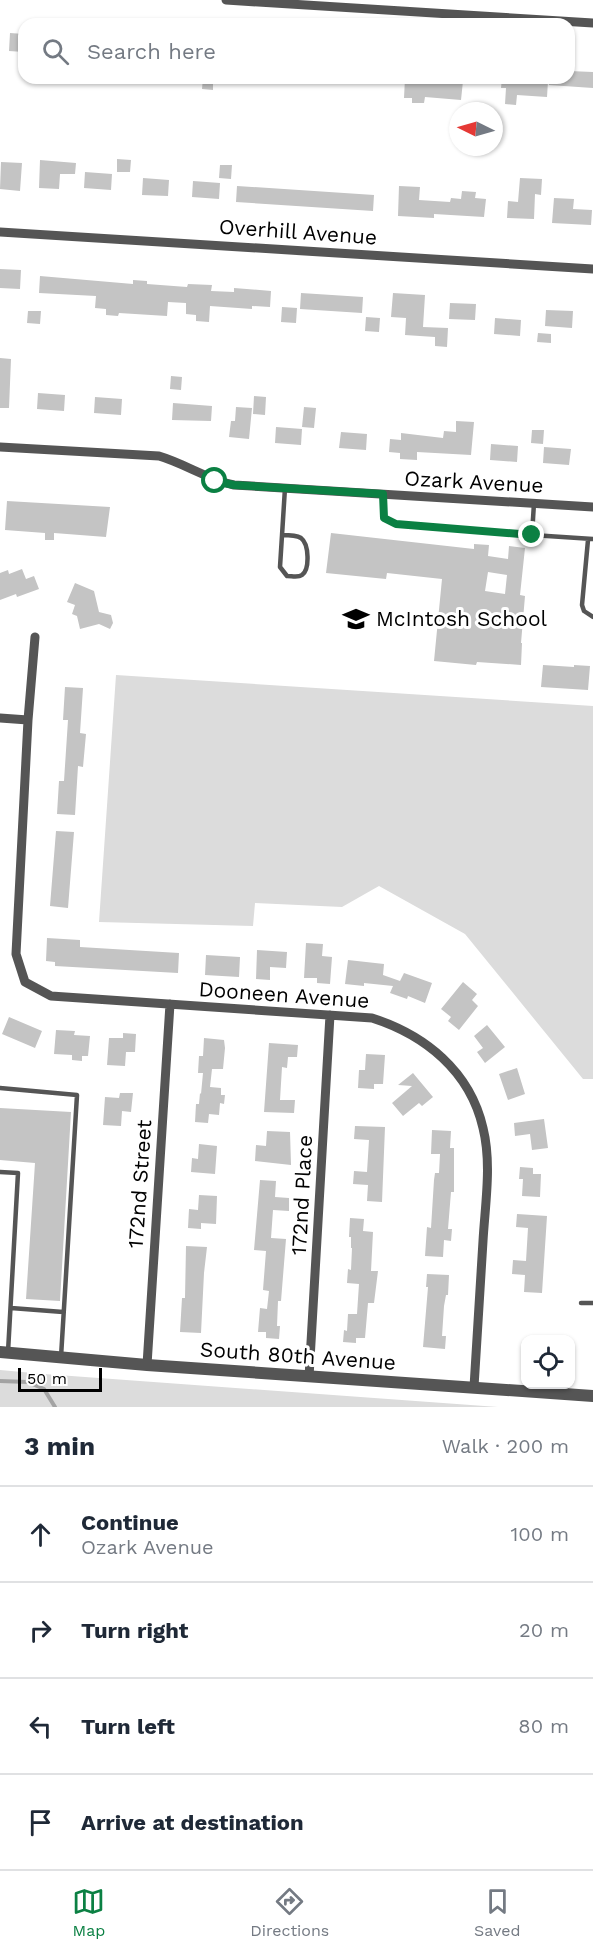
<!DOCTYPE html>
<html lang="en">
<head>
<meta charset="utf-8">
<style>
	body { margin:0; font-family:"Work Sans",sans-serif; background:#f2f2f3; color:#1f2937 }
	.controls { position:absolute; right:18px; bottom:18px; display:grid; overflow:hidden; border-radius:12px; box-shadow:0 2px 4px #0004 }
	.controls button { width:54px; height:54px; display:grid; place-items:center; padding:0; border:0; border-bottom:2px solid #e0e1e3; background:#fff; color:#1f2937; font:30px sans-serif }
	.compass { position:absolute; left:449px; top:102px; width:54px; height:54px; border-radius:50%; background:#fff; box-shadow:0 2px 4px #0004; rotate:275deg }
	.scale { position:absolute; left:18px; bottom:15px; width:84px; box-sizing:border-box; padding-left:6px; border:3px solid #000; border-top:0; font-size:16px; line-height:21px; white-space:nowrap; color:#000; -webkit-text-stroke:4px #fff; paint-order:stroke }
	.stop { position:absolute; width:18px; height:18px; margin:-14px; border:4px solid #0b8043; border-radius:50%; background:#fff }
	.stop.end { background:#0b8043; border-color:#fff; box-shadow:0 2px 6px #0008 }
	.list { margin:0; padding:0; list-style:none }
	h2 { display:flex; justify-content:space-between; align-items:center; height:78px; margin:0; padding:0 24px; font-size:26px }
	h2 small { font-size:20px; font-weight:400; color:#747a83 }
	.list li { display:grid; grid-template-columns:39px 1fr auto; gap:18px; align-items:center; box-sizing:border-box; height:96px; padding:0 24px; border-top:2px solid #e0e1e3 }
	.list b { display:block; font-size:22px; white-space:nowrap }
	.list p { margin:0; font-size:20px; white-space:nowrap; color:#747a83 }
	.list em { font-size:20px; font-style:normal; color:#747a83 }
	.icon { flex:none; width:33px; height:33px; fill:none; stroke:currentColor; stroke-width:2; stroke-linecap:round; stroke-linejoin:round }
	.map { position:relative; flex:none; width:593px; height:1407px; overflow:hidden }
	.search { position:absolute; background:#fff; box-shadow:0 2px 4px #0004; left:18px; right:18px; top:18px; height:66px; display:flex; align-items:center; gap:15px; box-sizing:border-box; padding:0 21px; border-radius:18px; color:#747a83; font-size:22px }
	.sheet { height:462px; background:#fff }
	nav { display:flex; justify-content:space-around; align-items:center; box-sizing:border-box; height:84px; border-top:2px solid #e0e1e3; background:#fff; font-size:16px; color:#747a83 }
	nav a { display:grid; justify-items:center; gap:3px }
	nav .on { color:#0b8043 }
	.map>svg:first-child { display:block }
	.green { fill:#dcdcdc }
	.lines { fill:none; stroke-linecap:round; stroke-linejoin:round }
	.stream { stroke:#a3a3a3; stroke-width:4 }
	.building { fill:#c4c4c4; fill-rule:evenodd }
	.service { stroke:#555; stroke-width:4.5 }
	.minor { stroke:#555; stroke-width:9 }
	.tertiary { stroke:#555; stroke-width:12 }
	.route { stroke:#0b8043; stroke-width:8 }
	.labels { text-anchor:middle; stroke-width:6; stroke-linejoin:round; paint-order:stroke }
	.street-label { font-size:21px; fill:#000; stroke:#fff }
	.poi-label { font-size:21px; fill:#000; stroke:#fff; text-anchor:start }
</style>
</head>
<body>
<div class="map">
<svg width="593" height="1407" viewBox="0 0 593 1407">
	<rect width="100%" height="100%" fill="#fff"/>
	<path class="green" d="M116,675L593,706V1079H583L465,934L379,886L342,907L255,903L253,926L99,922Z
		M0,1370L44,1374L498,1407H0Z"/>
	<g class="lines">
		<path class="stream" d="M0,1381L28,1382L44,1389L55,1407"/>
	</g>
	<path class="building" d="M10,33L24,34V52L9,51Z
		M569,71L593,72V88L549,85V78H569Z
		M203,78L213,79V90L202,89Z
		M405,78H442L463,81L461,100L425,97L424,103H412V98H404Z
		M502,78L548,81L547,97L517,95L516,105L505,104L506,88H501Z
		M117,159L131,160L130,172H117Z
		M40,160L76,163L75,174H60L59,189L39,188Z
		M1,162L22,163L20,191L0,189Z
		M220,165H232L231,179L219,178Z
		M85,172L112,174L111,190L84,188Z
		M143,178L169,180L168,196L142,195Z
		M520,178L542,179L541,195L535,194L534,219L507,218L508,201L518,202Z
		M193,181L220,183L219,199L192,197Z
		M237,186L374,195L373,211L236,202Z
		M399,186L420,187L419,200L450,202L451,198L461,199L462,191L476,192L475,198L486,199L484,217L434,214V218L398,216Z
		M554,198L574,199L573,209L592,210L591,225L552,223Z
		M0,269L21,270L20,289L0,288Z
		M40,276L133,284V280L147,281V284L187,287L188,284L212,285L211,291L234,292V288L271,291L270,307L252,306V309L210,306L209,322L196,321V315L186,314V303L168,302L167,316L119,313L118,316L106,315V309L95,308L96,296L39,293Z
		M301,293L363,297L362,313L300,309Z
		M393,293L425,295L423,327L448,328L447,347L435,346V337L405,335L406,318L391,317Z
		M450,303L476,304L475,320L449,319Z
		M282,307L297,308L296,323L281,322Z
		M546,310L573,311L572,328L545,326Z
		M28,311H41L40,324L27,323Z
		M366,317L380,318L379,332L365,331Z
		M495,318L521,320L520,336L494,334Z
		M538,333L551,334V343L537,342Z
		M0,358L11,359L9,408H0Z
		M171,376L182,377L181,390L170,389Z
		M38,393L65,395L64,411L37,409Z
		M254,396L266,397L265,415L253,414Z
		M95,397L122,399L121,415L94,413Z
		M173,403L212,406L211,421L172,420Z
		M236,407L252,408L249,439L229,437L231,421H235Z
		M304,407L316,408L314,428L302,427Z
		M456,421L474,422L471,455L417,452V460L400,459V453L389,452L390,439L401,440V433L443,438L444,431L456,432Z
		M276,427L302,429L301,445L275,443Z
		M532,430H544L543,444L531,443Z
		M341,432L367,434L366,450L339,448Z
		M491,444L518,446L517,462L490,460Z
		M544,447L571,449L569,465L543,463Z
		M7,501L110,507L106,537L54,533V540H45V533L5,530Z
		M331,533L474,549V544L489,545L488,556L508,559L509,546L525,548L520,595L525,596L521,643H522L521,665L477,662L476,665L434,661L442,579L387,573L386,579L326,573ZM488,572L507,575L505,594L485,591Z
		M22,569L26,579L34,576L39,589L17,597L16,594L0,600V573L8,570L9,574Z
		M75,583L94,591L99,612L111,615L113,623L110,629L99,624L80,629L77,616L72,614L75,605L67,602Z
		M543,665L574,667V665L590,666L588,690L541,687Z
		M65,687L83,688L80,733L86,734L83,767L78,766L75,815L57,814L59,781H64L68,720H63Z
		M56,831L74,832L68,908L50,906Z
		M47,938L80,940V947L179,953L178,973L55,966V962L46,961Z
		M306,943L323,944L322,956L332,957L330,984L317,983V978H304Z
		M257,950L287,952L286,968L270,967V980L256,979Z
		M206,955L240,957L239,977L205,975Z
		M348,960L384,964L383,975L400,981L404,973L432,983L425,1003L408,996L407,999L390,993L393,986L364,983V986L345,984Z
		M463,982L477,994L472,1000L478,1006L459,1030L448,1021L451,1017L441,1009Z
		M9,1017L42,1031L35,1048L2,1034Z
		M487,1025L505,1047L485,1063L477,1052L483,1048L474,1036Z
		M56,1030L75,1031L74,1035L90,1036L88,1056H82V1061L72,1060V1055L54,1054Z
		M123,1033L136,1034L135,1052H126L125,1066L107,1065L109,1038H123Z
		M204,1038L224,1040L225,1048L223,1069H212L210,1087L221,1088V1095H225L224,1104L220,1103L219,1115L209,1114L208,1123L195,1122L196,1104H199L200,1093L201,1094L203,1073H198L199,1056H203Z
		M269,1043L298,1045L297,1057H288L287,1068L282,1067L280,1100H295L294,1113L264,1112Z
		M366,1054L385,1055L383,1084H374V1089L358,1088L359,1070H365Z
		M517,1068L525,1094L508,1100L499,1074Z
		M413,1073L433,1097L422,1106L419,1103L403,1116L392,1103L412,1086L398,1085Z
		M120,1093H133L131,1112L122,1111L121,1126L103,1125L105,1097L119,1098Z
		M0,1108L71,1112L60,1301L26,1299L35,1163L0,1160Z
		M544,1119L548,1148L532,1150L530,1134L515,1136L514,1123Z
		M355,1126L385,1127L382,1202L367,1201L368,1185L353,1184L354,1171L367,1172L369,1140L354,1139Z
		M432,1130L451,1131L450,1148H454V1192H451L448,1229H452L451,1241L444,1240L443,1257L425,1256L427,1227L431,1228L434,1180L435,1173H439L440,1154H431Z
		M267,1131L290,1132L291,1165L255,1161L256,1145L266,1146Z
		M199,1144L217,1146L215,1174L191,1172L192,1158L198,1159Z
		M520,1167L533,1168V1174H541L540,1197L522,1196L523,1179H519Z
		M260,1180L276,1181L275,1197L289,1198V1211L273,1210L271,1238L286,1239L281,1301H278L277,1326H280L279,1339L266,1338V1332H258L260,1308L267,1309L269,1291L263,1290L266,1251L254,1250Z
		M199,1195L217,1196L216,1224L201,1223V1229L188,1228L189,1209L198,1210Z
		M517,1214L547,1216L542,1293L524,1292L525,1275L512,1274L513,1260L526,1261L528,1228L516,1227Z
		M350,1218L364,1219L363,1231L373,1232L371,1271H378L374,1303H368L365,1338H356V1343L343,1342L344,1330L347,1331L348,1314H357L359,1284L347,1283L348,1269L351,1270L352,1248H351V1237H349Z
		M186,1246L207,1247L204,1273L201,1333L180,1332L182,1298H185Z
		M427,1274L449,1275L448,1295H446L444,1306L442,1336H446L445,1349L423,1347L428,1287H426Z"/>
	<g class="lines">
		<path class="service" d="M383,494L384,518L396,524L532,535
			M534,503L532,535L593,539
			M282,535C288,535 296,535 301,538C309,544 310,569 302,575C298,578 292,576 287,576L280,567L285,488
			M588,540L582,605L584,611L593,617
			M0,1088L77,1095L61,1357
			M0,1172L18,1173L8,1352
			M581,1303H593
			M11,1308L63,1312"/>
		<path class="minor" d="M226,0L593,23
			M0,232L593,269
			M0,447L159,456C186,464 206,479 234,485L593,507
			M35,637L28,720L16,954L25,982L51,996L372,1018C425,1035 470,1071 483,1128C492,1164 485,1205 483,1241C480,1290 477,1339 474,1387
			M0,718L28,720
			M147,1365L170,1004
			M309,1377L330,1015"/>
		<path class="tertiary" d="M0,1352L147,1365L593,1396"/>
	</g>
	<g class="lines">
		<path class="route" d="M215,481L234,485L383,494L384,518L396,524L532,535"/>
	</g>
	<defs>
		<g id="school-bare" transform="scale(2.07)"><path d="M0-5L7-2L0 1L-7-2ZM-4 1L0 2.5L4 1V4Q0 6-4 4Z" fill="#000" stroke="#fff" stroke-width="2.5" paint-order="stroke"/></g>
	</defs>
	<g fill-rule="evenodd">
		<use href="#school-bare" x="356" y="619"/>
	</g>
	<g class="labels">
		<g class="street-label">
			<text transform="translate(298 232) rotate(4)" y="7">Overhill Avenue</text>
			<text transform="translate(474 482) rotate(3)" y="7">Ozark Avenue</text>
			<text transform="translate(284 995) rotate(4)" y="7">Dooneen Avenue</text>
			<text transform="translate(140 1184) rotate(-86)" y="7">172nd Street</text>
			<text transform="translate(302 1195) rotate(-87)" y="7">172nd Place</text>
			<text transform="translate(298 1356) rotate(4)" y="7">South 80th Avenue</text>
		</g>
		<g class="poi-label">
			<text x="376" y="626">McIntosh School</text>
		</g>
	</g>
</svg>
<div class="controls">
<button><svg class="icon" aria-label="locate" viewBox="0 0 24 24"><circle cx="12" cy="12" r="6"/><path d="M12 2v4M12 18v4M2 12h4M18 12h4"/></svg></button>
</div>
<svg class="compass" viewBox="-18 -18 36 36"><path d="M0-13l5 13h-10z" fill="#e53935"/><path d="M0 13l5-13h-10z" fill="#747a83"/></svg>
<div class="scale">50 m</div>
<div class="stop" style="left:215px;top:481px"></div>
<div class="stop end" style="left:532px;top:535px"></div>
<div class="search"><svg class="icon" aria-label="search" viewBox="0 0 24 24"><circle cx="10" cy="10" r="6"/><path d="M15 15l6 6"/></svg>Search here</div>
</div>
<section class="sheet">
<h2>3 min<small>Walk · 200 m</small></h2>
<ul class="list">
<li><svg class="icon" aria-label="ahead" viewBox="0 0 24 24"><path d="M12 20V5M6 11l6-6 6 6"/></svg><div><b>Continue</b><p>Ozark Avenue</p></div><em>100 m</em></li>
<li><svg class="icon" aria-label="right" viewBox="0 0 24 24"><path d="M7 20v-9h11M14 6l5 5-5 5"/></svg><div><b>Turn right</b></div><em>20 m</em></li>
<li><svg class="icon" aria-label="left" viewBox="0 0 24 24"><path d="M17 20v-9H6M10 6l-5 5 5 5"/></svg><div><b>Turn left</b></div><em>80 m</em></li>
<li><svg class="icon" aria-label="arrive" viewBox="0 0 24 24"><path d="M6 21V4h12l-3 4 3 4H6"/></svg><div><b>Arrive at destination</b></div></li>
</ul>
</section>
<nav>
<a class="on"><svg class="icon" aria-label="map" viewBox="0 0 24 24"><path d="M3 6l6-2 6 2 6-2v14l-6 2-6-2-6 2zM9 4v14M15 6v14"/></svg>Map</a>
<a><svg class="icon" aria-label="directions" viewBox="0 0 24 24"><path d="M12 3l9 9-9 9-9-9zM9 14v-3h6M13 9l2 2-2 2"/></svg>Directions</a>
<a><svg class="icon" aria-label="saved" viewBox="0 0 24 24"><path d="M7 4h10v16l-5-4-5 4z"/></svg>Saved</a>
</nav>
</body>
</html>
